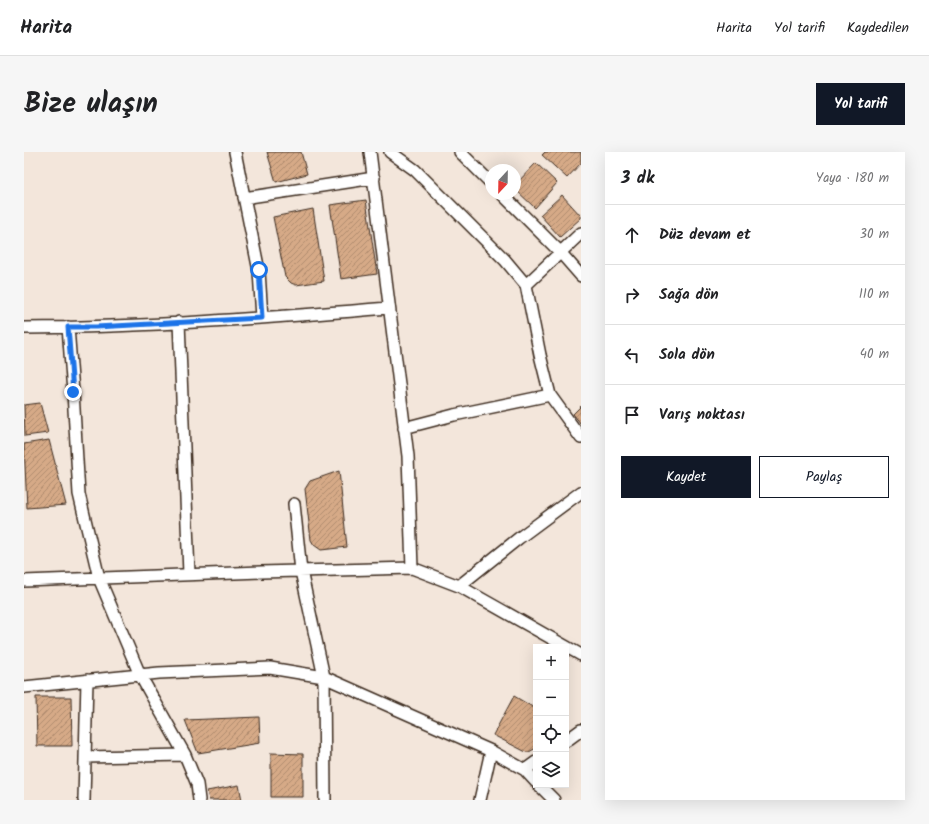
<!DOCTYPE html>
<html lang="tr">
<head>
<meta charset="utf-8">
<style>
	body { margin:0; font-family:Kalam,sans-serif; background:#f6f6f6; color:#202124 }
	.controls { position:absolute; right:12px; bottom:12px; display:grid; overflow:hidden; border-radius:0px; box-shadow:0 4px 16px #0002 }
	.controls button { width:36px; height:36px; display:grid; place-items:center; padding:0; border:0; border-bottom:1px solid #e0e0e0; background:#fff; color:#202124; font:20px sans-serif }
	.compass { position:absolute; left:461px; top:12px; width:36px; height:36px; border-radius:50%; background:#fff; box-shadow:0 4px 16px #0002; rotate:202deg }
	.stop { position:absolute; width:12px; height:12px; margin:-9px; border:3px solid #1a73e8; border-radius:50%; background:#fff }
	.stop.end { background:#1a73e8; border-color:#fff; box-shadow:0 1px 4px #0008 }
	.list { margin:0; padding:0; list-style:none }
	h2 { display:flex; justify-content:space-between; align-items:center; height:52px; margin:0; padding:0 16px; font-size:17px }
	h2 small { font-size:13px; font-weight:400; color:#757577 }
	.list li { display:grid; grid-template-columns:26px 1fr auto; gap:12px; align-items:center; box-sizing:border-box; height:60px; padding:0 16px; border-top:1px solid #e0e0e0 }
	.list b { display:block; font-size:15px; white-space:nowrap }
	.list em { font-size:13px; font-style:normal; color:#757577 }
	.actions { display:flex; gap:8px; padding:12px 16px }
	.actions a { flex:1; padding:9px 0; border:1px solid #111827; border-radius:0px; text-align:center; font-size:14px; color:#111827 }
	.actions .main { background:#111827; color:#fff }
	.icon { flex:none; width:22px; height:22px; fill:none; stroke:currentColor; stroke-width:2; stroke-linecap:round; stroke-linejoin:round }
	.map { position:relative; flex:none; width:557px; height:648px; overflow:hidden; border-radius:0px }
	header { display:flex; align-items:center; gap:24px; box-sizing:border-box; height:56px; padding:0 20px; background:#fff; border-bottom:1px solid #e0e0e0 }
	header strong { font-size:19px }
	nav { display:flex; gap:22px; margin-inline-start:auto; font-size:14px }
	.intro { display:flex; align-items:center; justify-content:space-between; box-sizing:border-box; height:96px; padding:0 24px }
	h1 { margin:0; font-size:28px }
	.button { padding:10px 18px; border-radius:0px; background:#111827; color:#fff; font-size:14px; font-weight:700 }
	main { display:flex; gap:24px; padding:0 24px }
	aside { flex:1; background:#fff; border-radius:0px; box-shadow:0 4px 16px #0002 }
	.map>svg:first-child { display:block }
	.building { fill:url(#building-hatch); stroke:#3b2a1e }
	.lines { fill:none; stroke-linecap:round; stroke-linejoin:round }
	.minor-casing { stroke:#3b2a1e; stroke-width:14 }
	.minor { stroke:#fff; stroke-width:11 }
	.route { stroke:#1a73e8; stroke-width:5 }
</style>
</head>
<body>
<header>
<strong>Harita</strong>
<nav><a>Harita</a><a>Yol tarifi</a><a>Kaydedilen</a></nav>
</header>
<div class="intro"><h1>Bize ulaşın</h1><a class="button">Yol tarifi</a></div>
<main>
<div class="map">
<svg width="557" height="648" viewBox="0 0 557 648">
	<defs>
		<pattern id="building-hatch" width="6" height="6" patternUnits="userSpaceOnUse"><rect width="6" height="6" fill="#d6aa87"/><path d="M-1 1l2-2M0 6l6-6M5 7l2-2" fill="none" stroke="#af8b6e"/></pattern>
	</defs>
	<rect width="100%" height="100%" fill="#f3e6db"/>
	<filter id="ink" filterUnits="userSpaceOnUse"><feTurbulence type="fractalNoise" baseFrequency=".025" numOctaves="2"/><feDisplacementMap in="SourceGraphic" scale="8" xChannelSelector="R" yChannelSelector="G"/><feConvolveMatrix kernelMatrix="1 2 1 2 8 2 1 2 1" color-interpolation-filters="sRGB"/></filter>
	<g filter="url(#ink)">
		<path class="building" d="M243,0H277L283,22L252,30Z
			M521,0H557V11L543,26L518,3Z
			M512,11L533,31L511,56L491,37V33Z
			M538,43L557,64V66L536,85L516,63Z
			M342,48L353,122L317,127L306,53Z
			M289,57L300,129L272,133L267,131L261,125L249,65Z
			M16,251L24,281L1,284L0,253Z
			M557,254V272L549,262Z
			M25,288L42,353L3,356L0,292Z
			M315,319L323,395L297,398L290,393L287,388L281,337L286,329Z
			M490,544L512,557V596L505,600H502L469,583Z
			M12,545H47L48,594H13Z
			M235,565L236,591L174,601L161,568Z
			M247,601L279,602V645H247Z
			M215,633L218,648H185L183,639Z"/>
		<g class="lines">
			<g class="minor-casing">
				<path id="minor" d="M211,0L235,119L238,166
					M346,0L384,304L388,416
					M366,0L391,18L481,108L502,133L516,203L526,243L557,286
					M436,0L467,31
					M478,42L536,100L557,124
					M220,46L350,26
					M502,133L557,81
					M155,170L165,422
					M44,175L49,240L55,342L75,426L116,523L161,603L173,632L175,648
					M0,176C122,175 244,166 365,156
					M380,276L430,263L526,243
					M270,352L277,419L300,525L301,648
					M0,429L237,420L388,416L435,434L557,503
					M435,434L495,386L557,340
					M0,535L135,521L246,516L300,525L467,599L501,618L512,630
					M542,589L557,578
					M61,605L161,603
					M501,618L512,610
					M515,633L530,648
					M60,648L63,528
					M456,648L467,599"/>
			</g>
			<use href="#minor" class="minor"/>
		</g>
	</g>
	<g class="lines" filter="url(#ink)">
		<path class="route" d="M49,240L44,175H72L238,166L235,118"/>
	</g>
</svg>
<div class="controls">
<button>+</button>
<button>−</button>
<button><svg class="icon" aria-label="locate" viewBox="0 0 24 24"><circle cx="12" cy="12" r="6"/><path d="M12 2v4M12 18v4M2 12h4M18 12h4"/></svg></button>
<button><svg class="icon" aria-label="layers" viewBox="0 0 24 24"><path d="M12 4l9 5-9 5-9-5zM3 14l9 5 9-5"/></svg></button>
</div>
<svg class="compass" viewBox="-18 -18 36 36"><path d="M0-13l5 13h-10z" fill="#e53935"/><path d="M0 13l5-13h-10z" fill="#757577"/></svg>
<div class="stop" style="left:235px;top:118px"></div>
<div class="stop end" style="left:49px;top:240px"></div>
</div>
<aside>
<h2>3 dk<small>Yaya · 180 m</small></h2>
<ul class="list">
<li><svg class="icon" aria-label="ahead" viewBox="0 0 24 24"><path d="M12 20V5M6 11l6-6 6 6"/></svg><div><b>Düz devam et</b></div><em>30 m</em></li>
<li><svg class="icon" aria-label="right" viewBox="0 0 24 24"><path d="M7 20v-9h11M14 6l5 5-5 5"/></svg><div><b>Sağa dön</b></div><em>110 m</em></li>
<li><svg class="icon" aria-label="left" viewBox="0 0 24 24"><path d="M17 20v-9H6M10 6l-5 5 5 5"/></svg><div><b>Sola dön</b></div><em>40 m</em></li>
<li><svg class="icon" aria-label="arrive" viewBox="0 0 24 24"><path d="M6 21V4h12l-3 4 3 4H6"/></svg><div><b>Varış noktası</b></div></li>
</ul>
<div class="actions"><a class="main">Kaydet</a><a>Paylaş</a></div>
</aside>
</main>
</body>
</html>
